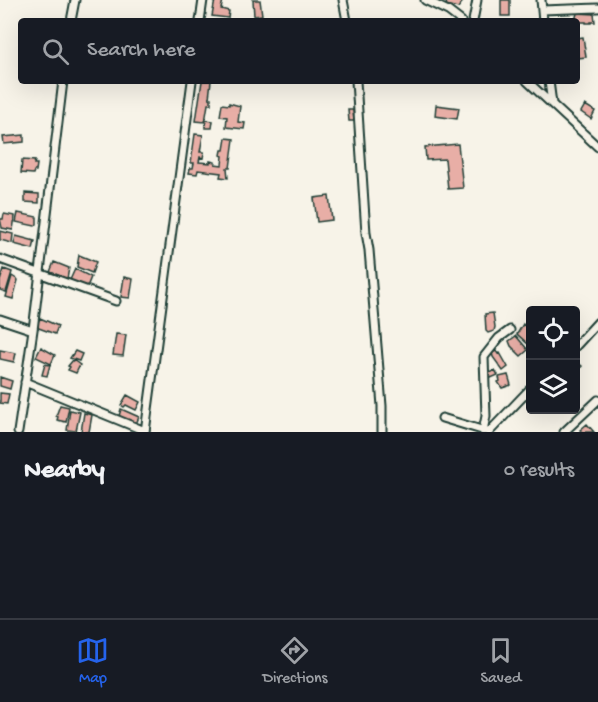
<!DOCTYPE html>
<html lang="en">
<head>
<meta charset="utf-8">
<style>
	body { margin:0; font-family:"Gochi Hand",sans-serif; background:#242831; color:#f1f3f6 }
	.controls { position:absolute; right:18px; bottom:18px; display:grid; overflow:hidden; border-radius:6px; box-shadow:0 6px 24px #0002 }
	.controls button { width:54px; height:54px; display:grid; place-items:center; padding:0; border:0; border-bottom:2px solid #363941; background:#171b24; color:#f1f3f6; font:30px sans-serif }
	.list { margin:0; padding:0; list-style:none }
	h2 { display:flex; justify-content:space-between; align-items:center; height:78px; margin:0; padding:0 24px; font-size:26px }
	h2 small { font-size:20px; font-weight:400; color:#9ea1a6 }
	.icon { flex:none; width:33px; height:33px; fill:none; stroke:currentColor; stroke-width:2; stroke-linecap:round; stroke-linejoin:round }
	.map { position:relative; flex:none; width:598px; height:432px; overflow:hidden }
	.search { position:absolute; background:#171b24; box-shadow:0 6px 24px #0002; left:18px; right:18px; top:18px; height:66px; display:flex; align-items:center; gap:15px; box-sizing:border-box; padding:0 21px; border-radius:6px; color:#9ea1a6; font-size:22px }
	.sheet { height:186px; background:#171b24 }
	nav { display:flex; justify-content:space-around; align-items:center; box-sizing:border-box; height:84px; border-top:2px solid #363941; background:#171b24; font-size:16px; color:#9ea1a6 }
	nav a { display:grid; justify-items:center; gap:3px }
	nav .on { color:#2563eb }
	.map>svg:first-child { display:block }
	.building { fill:#e8aea6; stroke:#1f3d34; stroke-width:1.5 }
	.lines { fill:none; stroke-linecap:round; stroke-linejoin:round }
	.minor-casing { stroke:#1f3d34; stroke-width:11 }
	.minor { stroke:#f7f3e8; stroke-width:7 }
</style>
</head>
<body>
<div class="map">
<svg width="598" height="432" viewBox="0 0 598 432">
	<rect width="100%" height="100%" fill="#f7f3e8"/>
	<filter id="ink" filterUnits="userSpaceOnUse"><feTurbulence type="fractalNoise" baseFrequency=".0167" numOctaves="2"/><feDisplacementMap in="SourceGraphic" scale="12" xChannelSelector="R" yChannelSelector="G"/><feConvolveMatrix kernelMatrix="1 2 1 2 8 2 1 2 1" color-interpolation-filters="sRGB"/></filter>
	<g filter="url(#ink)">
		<path class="building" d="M215,0H223L221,9L229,11L228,18L212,16Z
			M253,0H260L262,15L254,16Z
			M447,0H464L458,8L446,5Z
			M501,0H510V16H501Z
			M577,13L594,14L595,22H591V23H586V22H577L575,21Z
			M583,37L586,57L578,58L577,38Z
			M202,81H211L209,98H211V104H208L205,122L196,121Z
			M229,103L240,106L238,122L245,123L244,129L226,127L227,117L220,116L222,104L229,105Z
			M436,105L459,108L457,119L435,116Z
			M585,105L595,111L591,119L581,112Z
			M348,110H353L354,121H349Z
			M206,120L213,121L212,128H205Z
			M195,134L203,135L200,152H204L203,158L200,157L199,162L210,163V161L215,162V164L222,165L223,156L221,155L222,150H224L226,138L234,139L230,168H227L228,178L220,177L221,173L198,170L197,174L189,173L190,168H193L194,163H191Z
			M24,135V142L4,144L3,137Z
			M458,144L463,188L448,189L445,159L426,160L425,147Z
			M22,160L35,161L34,164H37L36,171H34L33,174L21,173Z
			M25,193L39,194V203L25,202Z
			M329,196L332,220L317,222L314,198Z
			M18,213L37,217V224L35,226L16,222Z
			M4,214L15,216L13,230L2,228L0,219H3Z
			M0,231L13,234L12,243L0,240Z
			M16,236L35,241L33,249L14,244Z
			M79,255L96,262L92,273L77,267Z
			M54,262L69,268L67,279L50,272Z
			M4,269L12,272L6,292L0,290V281Z
			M75,269L91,277L87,287L70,280Z
			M12,276L18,280L13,299L6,297Z
			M124,277L133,279L130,298L121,297Z
			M493,313L495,327L494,331L488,333L486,331L485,314Z
			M40,318L58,326L55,334L36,327Z
			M523,324L530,331V341L528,344L517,334Z
			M116,334L126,335L123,356L113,355Z
			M516,336L528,350L521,356L511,346L509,341Z
			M41,347L55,355L51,364L36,357Z
			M0,350L16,353L14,362L0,359Z
			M75,351L82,354L79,361L70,358Z
			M496,351L498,354L500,353L508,367L503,371L493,357L492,353Z
			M73,360L80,365L76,373L68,370L70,367L68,366Z
			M576,361L582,366L577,372L576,371Z
			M45,364L50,365L47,376L42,375Z
			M495,370L498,375L491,378L489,373Z
			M508,375L511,385L502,388L498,382L500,381L499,377Z
			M0,377L12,381L10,389L0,386Z
			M0,393L9,394L7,404L0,403Z
			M127,395L140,402L136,410L126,405L124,407L121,405Z
			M60,405L69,407L66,422L57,420L58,417L56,416Z
			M121,409L139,417L136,424L119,416Z
			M70,410L80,412L76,431L67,430Z
			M84,413L92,415L89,432H81Z
			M587,424L594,432H582L580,430Z"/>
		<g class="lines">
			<g class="minor-casing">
				<path id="minor" d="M343,0L347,21
					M425,0L448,11L461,21
					M541,0L543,21
					M542,10L598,8
					M71,21L75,0
					M200,21L203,0
					M473,21L477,0
					M356,81L366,233L369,250L382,406V432
					M527,81L598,147
					M549,81L552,104
					M0,259L116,301
					M0,319L33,330
					M576,346L598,322
					M25,382L145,431
					M442,418L485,431
					M483,431L486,416L484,357L499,338L510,330
					M18,432L33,330L63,81
					M145,432L192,81
					M489,432L530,389
					M564,432L598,400"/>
			</g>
			<use href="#minor" class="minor"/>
		</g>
	</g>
</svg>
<div class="controls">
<button><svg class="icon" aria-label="locate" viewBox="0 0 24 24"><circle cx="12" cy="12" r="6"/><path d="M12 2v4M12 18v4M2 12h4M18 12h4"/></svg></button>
<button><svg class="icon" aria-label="layers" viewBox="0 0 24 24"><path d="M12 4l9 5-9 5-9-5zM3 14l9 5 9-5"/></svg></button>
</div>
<div class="search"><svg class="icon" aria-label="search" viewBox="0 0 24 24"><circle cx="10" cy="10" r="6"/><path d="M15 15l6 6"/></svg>Search here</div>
</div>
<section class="sheet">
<h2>Nearby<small>0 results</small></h2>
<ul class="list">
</ul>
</section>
<nav>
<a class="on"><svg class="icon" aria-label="map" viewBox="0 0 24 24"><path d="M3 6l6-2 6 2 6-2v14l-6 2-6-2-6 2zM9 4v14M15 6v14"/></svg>Map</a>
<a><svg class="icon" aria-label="directions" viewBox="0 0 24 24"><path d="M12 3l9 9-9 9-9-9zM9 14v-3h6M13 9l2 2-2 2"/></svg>Directions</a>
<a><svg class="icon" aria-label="saved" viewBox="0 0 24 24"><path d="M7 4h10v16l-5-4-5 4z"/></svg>Saved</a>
</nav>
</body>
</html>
